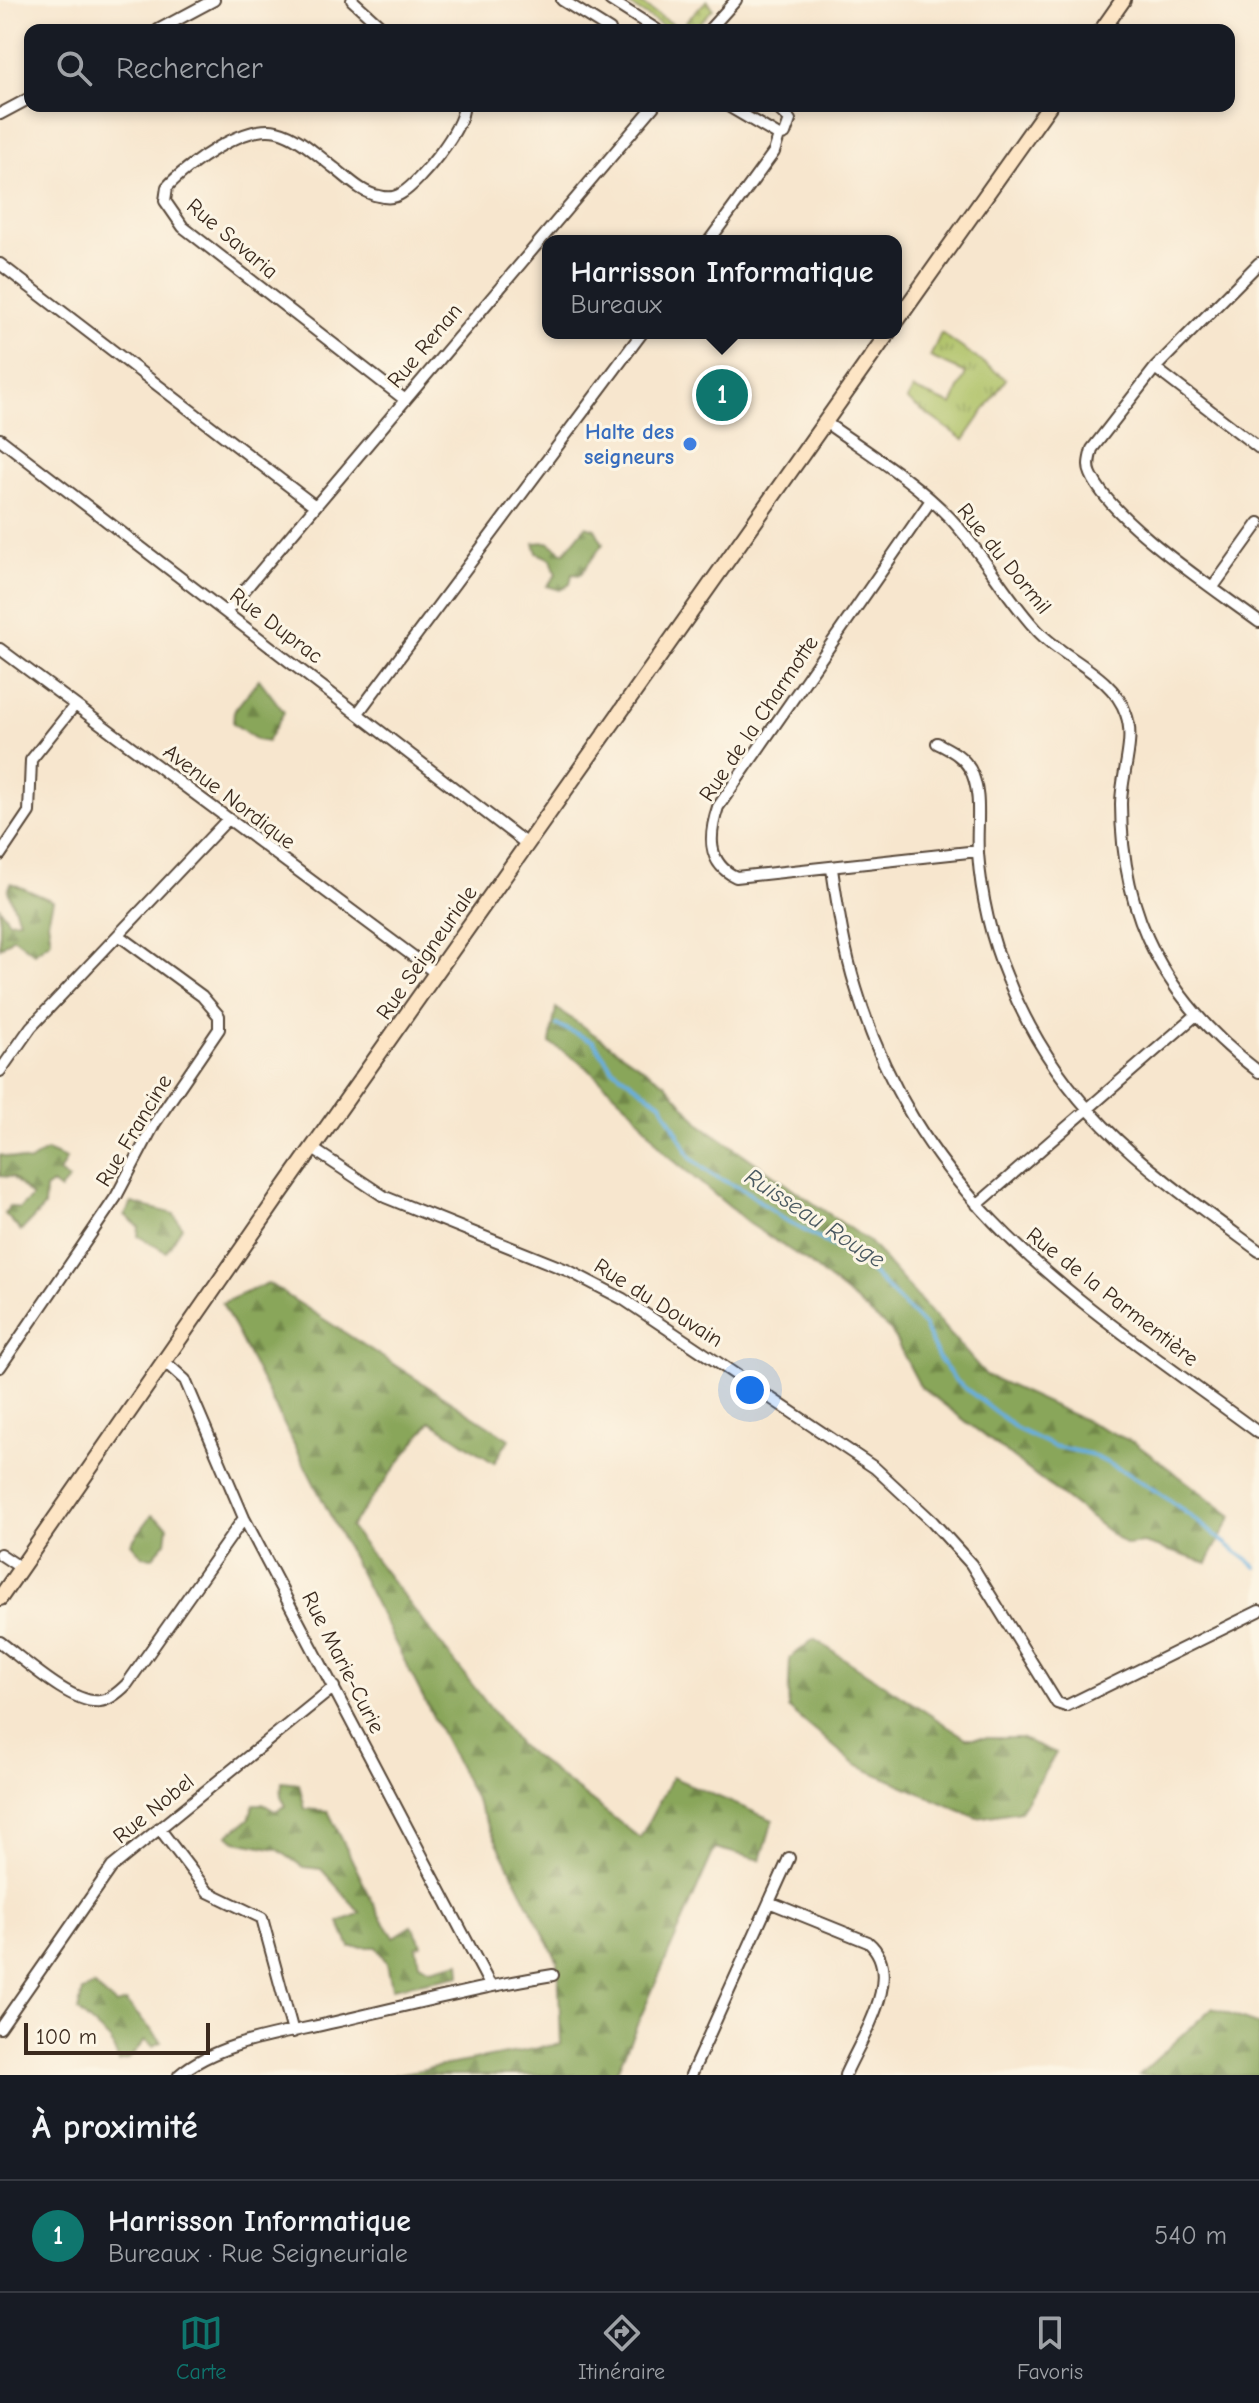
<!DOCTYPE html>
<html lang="fr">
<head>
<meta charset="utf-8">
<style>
	body { margin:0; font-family:"Comic Neue",sans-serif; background:#242831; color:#f1f3f6 }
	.scale { position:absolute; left:24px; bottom:20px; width:186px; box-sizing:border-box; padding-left:8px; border:4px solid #3b2a1e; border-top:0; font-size:22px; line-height:28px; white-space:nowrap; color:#3b2a1e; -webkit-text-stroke:6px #fcf5e5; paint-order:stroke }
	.you { position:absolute; left:750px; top:1390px; width:28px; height:28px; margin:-20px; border:6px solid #fff; border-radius:50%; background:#1a73e8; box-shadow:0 0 0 12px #1a73e833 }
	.badge { display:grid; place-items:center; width:52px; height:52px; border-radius:50%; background:#0f766e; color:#fff; font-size:26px; font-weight:700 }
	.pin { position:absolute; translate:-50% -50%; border:4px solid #fff; box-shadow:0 2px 8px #0006 }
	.popup { position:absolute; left:542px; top:235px; width:360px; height:104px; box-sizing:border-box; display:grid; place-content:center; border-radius:16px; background:#171b24; filter:drop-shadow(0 2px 6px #0005); font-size:26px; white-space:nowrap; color:#9ea1a6 }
	.popup b { font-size:30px; color:#f1f3f6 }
	.popup::after { content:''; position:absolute; left:50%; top:100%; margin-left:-16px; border:16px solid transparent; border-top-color:#171b24 }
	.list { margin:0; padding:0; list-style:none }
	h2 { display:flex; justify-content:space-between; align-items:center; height:104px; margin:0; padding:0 32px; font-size:34px }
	h2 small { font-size:26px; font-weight:400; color:#9ea1a6 }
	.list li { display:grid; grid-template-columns:52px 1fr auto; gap:24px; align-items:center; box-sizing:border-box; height:112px; padding:0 32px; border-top:2px solid #363941 }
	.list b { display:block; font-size:30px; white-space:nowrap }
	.list p { margin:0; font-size:26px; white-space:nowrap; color:#9ea1a6 }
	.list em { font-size:26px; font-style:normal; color:#9ea1a6 }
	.icon { flex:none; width:44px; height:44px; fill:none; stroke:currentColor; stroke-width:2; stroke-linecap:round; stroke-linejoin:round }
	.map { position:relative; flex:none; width:1259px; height:2075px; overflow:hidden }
	.search { position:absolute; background:#171b24; box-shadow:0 4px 12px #0003; left:24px; right:24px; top:24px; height:88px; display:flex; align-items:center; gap:20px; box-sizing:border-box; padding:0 28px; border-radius:16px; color:#9ea1a6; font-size:30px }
	.sheet { height:216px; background:#171b24 }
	nav { display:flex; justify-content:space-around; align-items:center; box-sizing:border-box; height:112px; border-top:2px solid #363941; background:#171b24; font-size:22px; color:#9ea1a6 }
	nav a { display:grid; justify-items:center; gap:4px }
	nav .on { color:#0f766e }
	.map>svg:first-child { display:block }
	.grass { fill:url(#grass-dots); stroke:#747541; stroke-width:2 }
	.forest { fill:url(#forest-firs); stroke:#62683c; stroke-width:2 }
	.park { fill:url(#park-tufts); stroke:#747541; stroke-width:2 }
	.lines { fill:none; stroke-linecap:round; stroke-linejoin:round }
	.stream { stroke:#67afde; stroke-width:4 }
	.street-casing { stroke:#574638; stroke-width:14 }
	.secondary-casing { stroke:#574638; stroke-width:18 }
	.street { stroke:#fff; stroke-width:10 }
	.secondary { stroke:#fde5c5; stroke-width:14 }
	.shop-dot { fill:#3f7fe0; stroke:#fcf5e5; stroke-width:3 }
	.labels { text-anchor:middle; stroke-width:6; stroke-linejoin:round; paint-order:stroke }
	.street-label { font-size:22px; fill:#3b2a1e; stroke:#fcf5e5 }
	.shop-label { font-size:22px; font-weight:bold; fill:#366cbe; stroke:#fcf5e5; text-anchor:end }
	.water-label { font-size:24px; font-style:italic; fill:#4a5961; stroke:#fcf5e5 }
</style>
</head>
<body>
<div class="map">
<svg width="1259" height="2075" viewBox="0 0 1259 2075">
	<defs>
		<pattern id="grass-dots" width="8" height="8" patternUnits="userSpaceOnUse" patternTransform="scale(2)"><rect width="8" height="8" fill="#acc064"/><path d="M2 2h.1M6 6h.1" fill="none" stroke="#8d9c52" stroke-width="1.8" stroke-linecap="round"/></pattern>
		<pattern id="forest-firs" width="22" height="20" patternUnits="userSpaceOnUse" patternTransform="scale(2)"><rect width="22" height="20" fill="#89a65a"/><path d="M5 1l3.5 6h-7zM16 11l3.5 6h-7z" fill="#71874a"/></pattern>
		<pattern id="park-tufts" width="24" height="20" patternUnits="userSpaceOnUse" patternTransform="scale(2)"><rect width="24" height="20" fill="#acc064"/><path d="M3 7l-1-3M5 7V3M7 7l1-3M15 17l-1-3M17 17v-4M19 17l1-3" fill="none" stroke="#8d9c52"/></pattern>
	</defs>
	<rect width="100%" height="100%" fill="#fcf5e5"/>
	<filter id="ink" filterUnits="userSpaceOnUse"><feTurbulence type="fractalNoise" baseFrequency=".0125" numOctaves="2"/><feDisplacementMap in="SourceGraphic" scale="16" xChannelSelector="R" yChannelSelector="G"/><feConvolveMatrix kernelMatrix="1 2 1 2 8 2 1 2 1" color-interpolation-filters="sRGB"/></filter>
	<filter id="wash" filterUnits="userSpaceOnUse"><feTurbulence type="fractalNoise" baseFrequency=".006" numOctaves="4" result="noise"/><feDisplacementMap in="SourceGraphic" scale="32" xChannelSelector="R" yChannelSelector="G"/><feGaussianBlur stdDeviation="1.8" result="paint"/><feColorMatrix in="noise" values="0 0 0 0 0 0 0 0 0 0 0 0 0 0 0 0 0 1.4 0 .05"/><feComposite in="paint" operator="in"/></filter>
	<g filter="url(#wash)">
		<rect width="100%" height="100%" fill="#f7e6ce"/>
		<path class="grass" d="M622,0H635L676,26L683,25L707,0L713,9L693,30H669Z"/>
		<path class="forest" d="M586,526L595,529L603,544L580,575L572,574L570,584L560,590L547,586L556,575L551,559L537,553L534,543L548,542L564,553Z
			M259,679L284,712L267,742L257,740L233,723L234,711Z
			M11,883L53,901L48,921L51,941L34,953L13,937L0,948V908L9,921L19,920L8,891Z
			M556,1008L666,1084L700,1124L869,1242L986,1375L1135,1443L1232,1516L1207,1563L1144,1543L1126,1545L920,1386L891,1331L808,1262L750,1224L666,1154L631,1108L580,1062L550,1043Z
			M46,1151L66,1159L59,1173L69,1180L60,1190L52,1184L45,1189L44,1207L21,1231L5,1214L9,1206L19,1209L32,1197L12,1177L0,1176V1155L29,1162Z
			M132,1203L174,1214L182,1227L166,1252L138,1236L139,1227L125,1215Z
			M268,1283L509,1439L494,1463L431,1421L350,1527L519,1745L640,1838L672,1777L773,1820L761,1860L715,1848L615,2075H393L561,2044L558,1962L222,1303Z
			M152,1515L168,1526L166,1542L153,1557L142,1556L131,1543Z
			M814,1639L966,1738H1020L1056,1753L1020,1811L977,1818L856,1765L788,1708L790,1658Z
			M282,1782L299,1784L305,1809L328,1811L379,1915L394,1937L412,1926L422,1944L416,1947L419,1963L431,1969L460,1962L461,1975L392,1988L387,1963L376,1947H350L339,1922L361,1913L321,1869L303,1867L277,1849L236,1841L228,1835L249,1819L254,1804H263L275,1811L286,1806L281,1796Z
			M94,1986L116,2005L126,2002L162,2042L153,2046L145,2040L129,2059L119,2062L110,2040L78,2011L83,1991Z
			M1212,2008L1259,2025V2075H1139Z"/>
		<path class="park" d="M941,333L1006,379L964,440L907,400L913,389L952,405L966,373L930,357Z"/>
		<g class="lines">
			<path class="stream" d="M557,1025L593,1041L612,1068L661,1103L691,1158L712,1175L746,1191L782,1218L854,1258L873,1274L924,1326L938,1357L955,1380L1017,1429L1053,1446L1090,1454L1125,1472L1167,1498L1256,1567"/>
		</g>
	</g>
	<g filter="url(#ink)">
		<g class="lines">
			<g class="street-casing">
				<path id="street" d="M352,0L385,30
					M562,0L610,30
					M610,0L657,30
					M158,30L214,0
					M709,30L736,0
					M728,106L779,136
					M775,106L790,120L785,134L779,136
					M0,114L30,98
					M709,241L774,152L779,136
					M1259,263L1155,368L1092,449C1090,457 1087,466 1091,474C1111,521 1216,590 1259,622
					M0,264L315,506
					M1155,368L1259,448
					M404,399L183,227L165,201L167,187C187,165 245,123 277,131C298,136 316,154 333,167C347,177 361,193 379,196C386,198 395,198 402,193C419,183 466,126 463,106
					M825,422C867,452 915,481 950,518C982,552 1004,594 1035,628C1062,659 1112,673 1126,714C1136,741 1121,775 1121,804C1121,919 1168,1003 1259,1072
					M0,439L528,845
					M931,500L718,807C709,834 706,863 736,877L978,851
					M1213,587L1259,523
					M226,612L654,106
					M0,649L437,974
					M358,713L642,333
					M937,743C950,750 962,755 970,769C983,793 976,826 978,853C981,894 991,939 1007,977C1060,1111 1149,1170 1259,1251
					M0,855L29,812L31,760L75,705
					M832,869C838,909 844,950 856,988C921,1208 1086,1305 1259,1433
					M0,1071L31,1027L228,819
					M313,1149L385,1197L569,1271L623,1299L875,1468L933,1522L971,1564L1057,1703L1066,1706L1259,1611
					M977,1205L1195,1016
					M164,1361L185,1380L244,1518L490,1985
					M0,1367L116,1197L155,1123L219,1029V1016L202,996L120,936
					M0,1554L21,1568
					M0,1642C22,1658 72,1705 100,1701C110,1700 120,1691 127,1684L244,1518
					M159,1828L208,1892L262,1918L293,2032
					M769,1902L868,1942C906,1974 861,2038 845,2075
					M0,2028L112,1867L334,1687
					M179,2075C219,2041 285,2034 335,2022C408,2005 479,1987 553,1975
					M691,2075L789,1858"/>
			</g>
			<g class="secondary-casing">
				<path id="secondary" d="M1102,30L1123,0
					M896,322L1049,106
					M0,1598L282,1191L888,333"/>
			</g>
			<use href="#street" class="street"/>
			<use href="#secondary" class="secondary"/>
		</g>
	</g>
	<circle class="shop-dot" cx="690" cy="444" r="8"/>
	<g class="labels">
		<g class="street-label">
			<text transform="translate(233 238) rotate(40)" y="8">Rue Savaria</text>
			<text transform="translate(424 345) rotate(-50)" y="8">Rue Renan</text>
			<text transform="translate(1005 558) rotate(51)" y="8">Rue du Dormil</text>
			<text transform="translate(277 625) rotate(37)" y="8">Rue Duprac</text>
			<text transform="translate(758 718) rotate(-56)" y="8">Rue de la Charmotte</text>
			<text transform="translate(230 796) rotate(37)" y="8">Avenue Nordique</text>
			<text transform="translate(426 952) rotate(-55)" y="8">Rue Seigneuriale</text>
			<text transform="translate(133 1130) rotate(-59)" y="8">Rue Francine</text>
			<text transform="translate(1113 1296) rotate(38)" y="8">Rue de la Parmentière</text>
			<text transform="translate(659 1302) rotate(32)" y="8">Rue du Douvain</text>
			<text transform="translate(344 1662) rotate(63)" y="8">Rue Marie-Curie</text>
			<text transform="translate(153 1808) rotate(-39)" y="8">Rue Nobel</text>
		</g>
		<g class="shop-label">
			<text x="674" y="439">Halte des<tspan x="674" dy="25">seigneurs</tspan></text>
		</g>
		<g class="water-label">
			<text transform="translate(815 1218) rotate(33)" y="8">Ruisseau Rouge</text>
		</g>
	</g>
</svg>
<div class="scale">100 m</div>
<div class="you"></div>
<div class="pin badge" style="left:722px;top:395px">1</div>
<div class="popup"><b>Harrisson Informatique</b>Bureaux</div>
<div class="search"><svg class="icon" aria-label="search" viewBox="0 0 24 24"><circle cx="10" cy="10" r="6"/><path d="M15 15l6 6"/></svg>Rechercher</div>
</div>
<section class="sheet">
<h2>À proximité<small></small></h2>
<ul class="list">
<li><span class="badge">1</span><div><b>Harrisson Informatique</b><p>Bureaux · Rue Seigneuriale</p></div><em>540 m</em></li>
</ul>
</section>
<nav>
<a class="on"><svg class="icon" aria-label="map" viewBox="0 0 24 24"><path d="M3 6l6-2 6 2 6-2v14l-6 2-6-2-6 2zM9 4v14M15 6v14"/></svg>Carte</a>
<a><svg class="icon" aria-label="directions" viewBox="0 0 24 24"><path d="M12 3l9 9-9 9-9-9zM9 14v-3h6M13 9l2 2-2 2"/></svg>Itinéraire</a>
<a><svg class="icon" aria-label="saved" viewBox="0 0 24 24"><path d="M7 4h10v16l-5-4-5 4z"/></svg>Favoris</a>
</nav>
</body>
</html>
